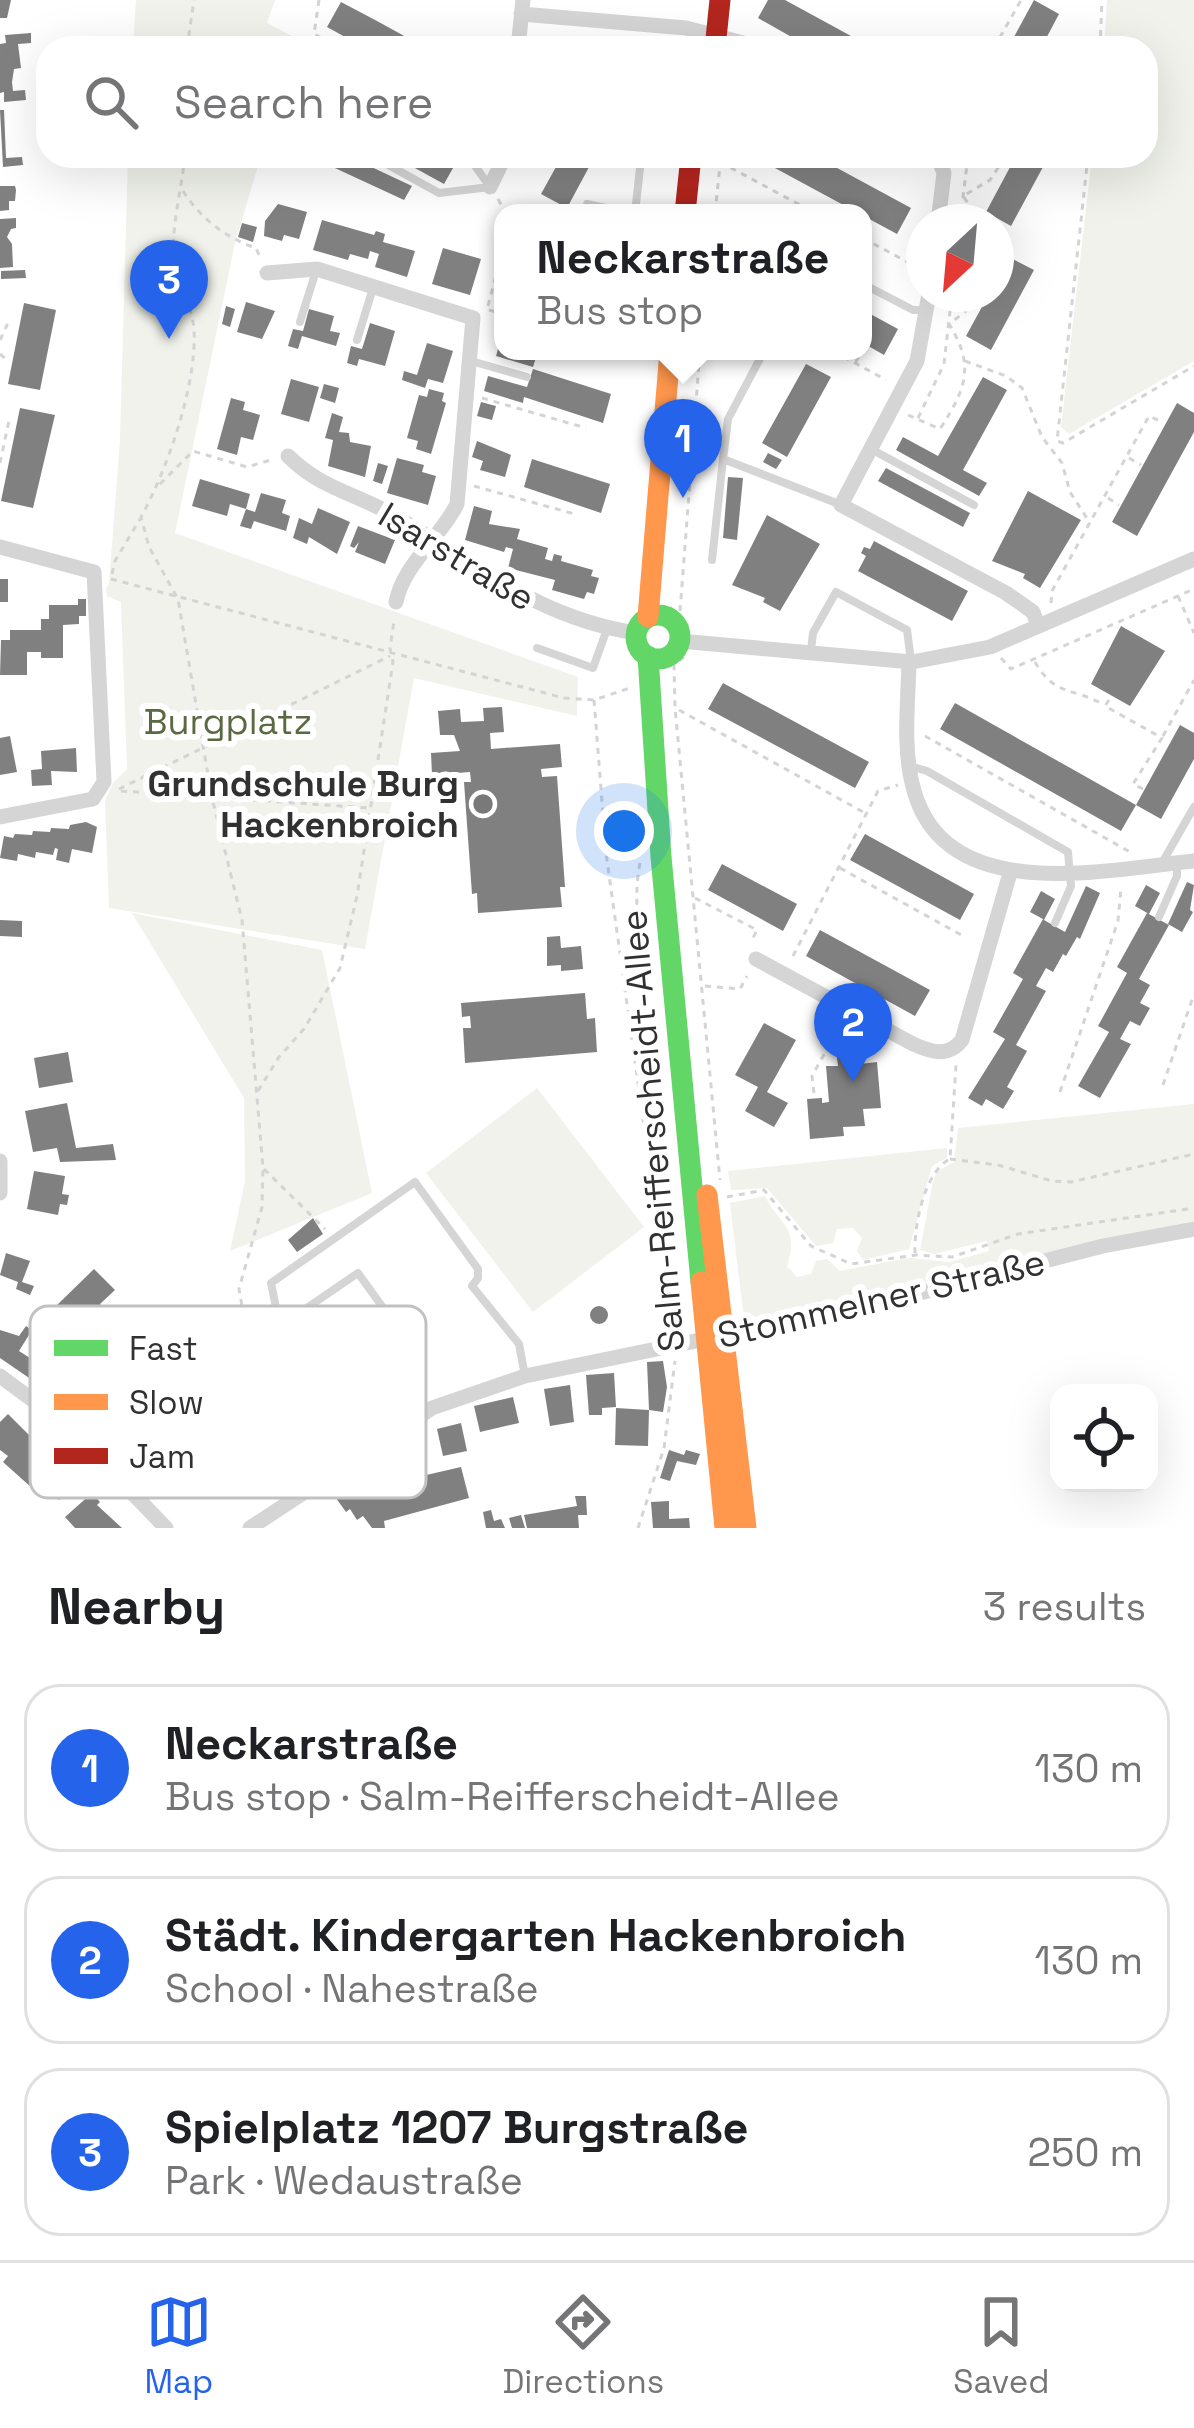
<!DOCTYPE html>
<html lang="en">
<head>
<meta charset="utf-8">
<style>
	body { margin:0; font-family:"Space Grotesk",sans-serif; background:#f6f6f6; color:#202124 }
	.controls { position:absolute; right:36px; bottom:36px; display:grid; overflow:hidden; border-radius:24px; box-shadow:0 12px 48px #0002 }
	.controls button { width:108px; height:108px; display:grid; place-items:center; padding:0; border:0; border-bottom:3px solid #e0e0e0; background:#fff; color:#202124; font:60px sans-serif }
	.compass { position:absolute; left:906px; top:204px; width:108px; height:108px; border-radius:50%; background:#fff; box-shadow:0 12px 48px #0002; rotate:206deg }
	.you { position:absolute; left:624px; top:831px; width:42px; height:42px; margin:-30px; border:9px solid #fff; border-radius:50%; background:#1a73e8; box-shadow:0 0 0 18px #1a73e833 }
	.badge { display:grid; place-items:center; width:78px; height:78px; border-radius:50%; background:#2563eb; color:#fff; font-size:39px; font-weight:700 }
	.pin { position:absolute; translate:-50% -99px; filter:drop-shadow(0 3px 6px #0008) }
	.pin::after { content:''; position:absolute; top:63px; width:42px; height:36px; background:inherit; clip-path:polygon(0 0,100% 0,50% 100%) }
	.popup { position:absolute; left:494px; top:204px; width:378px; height:156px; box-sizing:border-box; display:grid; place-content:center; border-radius:24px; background:#fff; filter:drop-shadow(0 3px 9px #0005); font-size:39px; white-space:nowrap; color:#757577 }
	.popup b { font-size:45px; color:#202124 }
	.popup::after { content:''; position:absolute; left:50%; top:100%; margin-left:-24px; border:24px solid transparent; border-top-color:#fff }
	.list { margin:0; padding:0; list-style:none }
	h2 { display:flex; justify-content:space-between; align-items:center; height:156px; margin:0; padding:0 48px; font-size:51px }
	h2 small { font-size:39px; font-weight:400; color:#757577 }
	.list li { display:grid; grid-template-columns:78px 1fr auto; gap:36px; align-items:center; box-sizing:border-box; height:168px; margin:0 24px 24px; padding:0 24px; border:3px solid #e0e0e0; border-radius:36px }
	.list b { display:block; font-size:45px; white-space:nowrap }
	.list p { margin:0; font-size:39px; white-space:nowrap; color:#757577 }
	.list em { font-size:39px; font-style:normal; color:#757577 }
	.icon { flex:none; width:66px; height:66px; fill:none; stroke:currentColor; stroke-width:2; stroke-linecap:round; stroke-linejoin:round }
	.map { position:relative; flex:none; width:1194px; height:1528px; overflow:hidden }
	.search { position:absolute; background:#fff; box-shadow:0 12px 48px #0002; left:36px; right:36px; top:36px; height:132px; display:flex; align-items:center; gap:30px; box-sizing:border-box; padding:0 42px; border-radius:36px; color:#757577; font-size:45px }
	.sheet { height:732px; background:#fff }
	nav { display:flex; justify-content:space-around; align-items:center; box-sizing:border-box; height:168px; border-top:3px solid #e0e0e0; background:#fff; font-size:33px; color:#757577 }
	nav a { display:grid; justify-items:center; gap:6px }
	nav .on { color:#2563eb }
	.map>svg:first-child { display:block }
	.green { fill:#f0f2eb }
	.building { fill:#808080 }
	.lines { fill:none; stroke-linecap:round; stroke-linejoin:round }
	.path { stroke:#d4d4d4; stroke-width:3; stroke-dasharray:6 6; stroke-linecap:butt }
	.lane { stroke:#d5d5d5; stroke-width:8 }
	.street { stroke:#d5d5d5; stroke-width:15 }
	.fast { stroke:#63d668; stroke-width:21 }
	.slow { stroke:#ff974d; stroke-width:21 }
	.jam { stroke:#b3261e; stroke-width:21 }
	.poi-dot { fill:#797979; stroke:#fff; stroke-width:4.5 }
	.labels { text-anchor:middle; stroke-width:12; stroke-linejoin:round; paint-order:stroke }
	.street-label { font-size:36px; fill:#313131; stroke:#fff }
	.park-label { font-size:36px; fill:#5b6942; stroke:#fff }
	.poi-label { font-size:36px; font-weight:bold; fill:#313131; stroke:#fff; text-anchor:end }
	.key { fill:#fff; stroke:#c1c1c1; stroke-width:3 }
	.key-label { font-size:33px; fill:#313131 }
</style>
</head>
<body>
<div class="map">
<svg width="1194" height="1528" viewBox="0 0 1194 1528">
	<rect width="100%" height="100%" fill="#fff"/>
	<path class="green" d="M136,0H275L267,23L314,48H133Z
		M1107,0H1194V361L1069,434L1061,427L1092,156H1146V48H1104Z
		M128,156H261L235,243L175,533L578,677L577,716L414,678L365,949L109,908L105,801L113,783L127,769L121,602L107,596L106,589L109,584L120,439Z
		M132,913L322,950L372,1193L230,1251L245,1181L244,1098Z
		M537,1088L644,1227L533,1312L426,1173Z
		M1194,1104V1221L766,1321L743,1311L730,1203L765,1196C780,1226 800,1227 787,1266L797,1277L811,1274L816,1261L827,1259L840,1271L908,1258L950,1262L989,1251L987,1241L934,1254L920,1250L933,1181L937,1171L954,1162L958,1128Z
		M947,1148V1158L932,1166L909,1249L863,1260L857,1251L862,1238L853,1228L837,1229L833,1243L816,1246L767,1188L731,1190L728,1171Z"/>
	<path class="building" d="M0,0H11L7,18H0Z
		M768,0H785L873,48H811L758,18Z
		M1034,0L1059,14L1041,48H1008Z
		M341,2L377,21L426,48H365L327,27Z
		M31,33V43L18,44L21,68L14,69L12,82L13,91L25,90L26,100L4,102V92L0,93V44L6,43L5,35Z
		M0,110H4L6,158L22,157L23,165L3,167Z
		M309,156H348L412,186L404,200Z
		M393,156H447L457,161L444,184Z
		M562,156H595L567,208L541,194Z
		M753,156H815L911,208L897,234Z
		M1016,156H1049L1011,226L986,212Z
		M0,186H15L16,190L15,201H9V210L0,211Z
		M278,204L307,212L299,239L284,235L282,241L264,236L265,221Z
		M16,218V228L11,229L7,237L12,244L13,267L0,268V219Z
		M322,220L374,235L376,231L385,234L383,242L415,251L407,277L375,267L379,254L370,251L368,259L350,254L348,260L313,250Z
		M242,223L257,227L253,242L238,237Z
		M443,248L481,259L470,295L432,284Z
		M1009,257L1034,270L991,350L966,336L989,294H996V282Z
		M25,270L26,278L1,279V271Z
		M246,302L275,311L262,339L237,332Z
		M24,303L56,310L40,390L8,384Z
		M226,306L235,309L230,327L222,324Z
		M309,309L334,316L330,331L340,333L336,346L302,336L298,349L288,346L293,329L303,331Z
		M863,310L898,329L884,355L863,343Z
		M370,323L395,331L385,366L359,359L357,366L347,363L351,346L362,349Z
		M502,335L503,351H538L533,367L496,356Z
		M427,343L453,351L443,383L428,379L425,388L402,380L404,371L417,375Z
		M806,364L831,377L787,457L762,443Z
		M533,369L611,394L603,423L524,397L523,403L484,391L488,376L527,387Z
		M983,377L1007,390L963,470L987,483L979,496L896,450L903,437L938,456Z
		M291,379L319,387L309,422L281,414Z
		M324,384L339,388L335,403L320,398Z
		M429,389L444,393L442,401L446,403L431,454L416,449L418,441L407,438L419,395L427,397Z
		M231,398L245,402L243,410L260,415L253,440L241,437L237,455L217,449Z
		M481,402L496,406L492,420L477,416Z
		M1177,403L1194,413V432L1137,536L1112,522Z
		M20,408L55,415L33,508L1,501Z
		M332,413L343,417L339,432L349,433L350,442L371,446L365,477L328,466L333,440L325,438Z
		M477,441L511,455L505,477L480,470L483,461L472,457Z
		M768,453L782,460L776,469L763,462Z
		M397,458L424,465L422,472L436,476L428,505L387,493Z
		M532,459L610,484L601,513L524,487Z
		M378,463L388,466L382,484L373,481Z
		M886,468L970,513L963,527L878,481Z
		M728,477L743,478L737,540L723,538Z
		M200,479L250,494L246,509L230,504L227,516L192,506Z
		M1028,491L1081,520L1040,588L1023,578L1025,574L992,561Z
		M261,493L286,500L282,513L290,516L286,531L254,521L251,529L240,526L246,509L255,512Z
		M474,506L492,511L489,524L520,529L517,539L548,548L545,559L552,561L554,554L562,556L561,561L593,570L591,576L599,578L594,594L587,592L584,599L552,590L555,580L508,568L513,549L506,547L504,552L465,540Z
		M318,508L350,522L337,554L309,537L307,544L293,538L299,518L312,524Z
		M767,515L820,544L780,611L763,602L765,598L732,585Z
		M358,526L395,540L385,564L355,552L359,542L354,548L350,546Z
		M874,541L968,591L952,621L858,571L866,556L861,553L864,547L870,549Z
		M0,579H8V602H0Z
		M78,599H86V616H79V624L63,625V658H41V652H27V675H0L1,640H10V630H41V619H49V605H78Z
		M1121,626L1165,651L1130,706L1091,684Z
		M723,683L869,762L855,788L708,709Z
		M955,703L1136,805L1180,725L1194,733V759L1161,819L1136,805L1121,831L940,729Z
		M502,707L504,732L490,733L491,749L560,744L562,767L541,769L542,777L557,776L565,887H560L562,907L478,913L477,893L472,894L464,782H471L470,772L432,775L431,753L460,751L454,735H440L438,711L460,709L461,722L484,721L483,708Z
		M10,736L17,772L0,775V738Z
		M76,748L77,772L51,771L52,785L32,786L31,770L42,769L41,751Z
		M86,822L97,827L92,853L72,849L69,863L56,860L58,849L55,848L53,855L36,852L35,858L18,854L17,861L0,858L4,836L13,838L15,834L32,835L33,831L50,832L51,828L69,829L70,825Z
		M865,834L974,894L960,920L850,860Z
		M722,864L797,904L783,931L708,890Z
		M1187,882L1194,885L1190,910L1193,912L1182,932L1168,924Z
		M1146,885L1160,893L1149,914L1135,906Z
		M1086,886L1100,893L1080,939L1077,937L1066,956L1063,954L1053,972L1046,968L1036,986L1046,991L1016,1045L1027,1051L1007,1087L1014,1091L1003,1109L986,1099L982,1106L968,1098L1005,1039L993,1032L1023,979L1013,973L1043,919L1030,912L1041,891L1055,899L1044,920L1065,932Z
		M1147,913L1169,925L1139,979L1150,985L1140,1003L1150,1008L1140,1026L1130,1021L1120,1039L1131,1044L1100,1098L1078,1086L1109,1032L1098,1026L1127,973L1117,967Z
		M0,920L22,921V937L0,936Z
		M820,930L930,990L915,1016L806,956Z
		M560,936L561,948L581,946L583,969L561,971V965L547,966V937Z
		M585,993L587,1019L595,1018L597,1052L465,1063L463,1028H471L470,1016L462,1017L461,1003Z
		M764,1023L796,1040L767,1092L788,1103L774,1127L745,1111L758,1087L735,1075Z
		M857,1039L860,1064L877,1062L881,1108L863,1109L865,1126L843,1127L844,1136L810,1139L807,1099L822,1098V1103L829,1102L826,1066H838L836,1049H842L841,1040Z
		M68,1052L73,1082L39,1088L34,1058Z
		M67,1103L76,1148L113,1144L116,1160L60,1162L57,1148L33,1152L25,1111Z
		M34,1171L65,1176L62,1194L69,1195L67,1205L60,1204L58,1215L27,1209Z
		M313,1218L323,1234L297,1252L288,1240Z
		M6,1253L30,1261L22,1282L34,1286L30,1295L16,1289L18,1282L0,1275Z
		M94,1269L115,1290L100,1304L110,1314L87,1340L75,1328L35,1382L0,1358V1330L19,1336L26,1326L32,1330L19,1351L30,1358L60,1313L55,1307Z
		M590 1315a9 9 0 1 1 18 0a9 9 0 1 1-18 0Z
		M77,1345L95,1357L86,1366L101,1380L109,1371L126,1387L103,1411L86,1395L80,1402L51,1373Z
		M663,1361L667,1387L663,1412L649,1410L647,1362Z
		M614,1373L616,1407L602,1408V1415H589L586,1375Z
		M570,1385L574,1422L550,1426L544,1389Z
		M147,1390L161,1401L134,1435L120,1424L108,1439L91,1426L103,1411L114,1414L126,1399L134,1406Z
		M197,1394L228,1416L185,1476L154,1454Z
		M513,1397L519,1423L480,1432L474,1406Z
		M616,1408L649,1410L648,1446L615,1445Z
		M8,1414L55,1461L32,1488L3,1462L8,1456L0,1450V1422Z
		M461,1423L467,1451L443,1456L437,1429Z
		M669,1450L684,1455L686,1450L700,1454L696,1465L677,1461L670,1481L660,1478Z
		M383,1460L387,1492L423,1481L422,1476L461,1467L469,1498L384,1521L385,1528H372L363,1516L357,1520L350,1509L346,1512L333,1494Z
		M74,1461L88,1474L59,1500L46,1486L60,1474L57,1471Z
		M92,1493L100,1502L97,1505L122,1528H75L65,1517Z
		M575,1496H586L587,1515H578L579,1528H527L524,1515L577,1506Z
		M669,1501V1519L689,1518L690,1528H653L651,1502Z
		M491,1510L494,1521L501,1519L505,1528H486L483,1512Z
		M521,1515L525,1528H512L509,1518Z"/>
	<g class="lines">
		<path class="path" d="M319,0L314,34L341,48
			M187,48L194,0
			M994,48L1021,0
			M1100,48L1102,0
			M185,156C181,192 170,232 174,268C177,290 193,306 194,330C197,385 167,470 141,517L149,547L178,599L212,798L242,920L263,1168L262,1207L239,1289L247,1334L266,1384L260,1425L263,1442L314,1425
			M1088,156L1057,441L1063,443L1194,366
			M720,162L815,213
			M183,191C201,219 226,238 256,248L259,255
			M498,199L506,213
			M715,213L721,156
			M960,222L968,156
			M981,222L963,196L990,180L1006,156
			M863,238L924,271
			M488,306L503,249
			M489,310L503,314
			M0,340L7,325H13
			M833,351L886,380
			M0,354L8,361
			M965,361L1006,376L1022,388L1042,437L1062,463L1070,492L1090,523
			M856,362L861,351
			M482,398L586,428
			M908,415L940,429C965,390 976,367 949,324L965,312L975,294
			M918,418L944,364L952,294
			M1129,458L1141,465
			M0,463L10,416
			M160,484L193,451L247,467L271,460
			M474,486L578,515
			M1108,498L1119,505
			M112,574L115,561L140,519
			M111,579L564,698L594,700L630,688
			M1178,596L1194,633
			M1051,603L1052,591L1149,416L1162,422
			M670,607L688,625
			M680,611L700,351
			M684,657L674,665L675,708L720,1180
			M1001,658L1011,669L1194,589
			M1035,662C1055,697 1074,687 1104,705
			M594,700L606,853L672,1327
			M1109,700L1105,706L1162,738L1133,784L1143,789
			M679,710L865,813
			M925,736L1130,852
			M1163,736L1194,680
			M119,789L390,656
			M121,791L369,808
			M640,863C634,895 636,928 649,959
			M840,868L965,937
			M695,898L757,930L752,940
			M793,956L878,791L898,785
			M705,986L740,989L747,976
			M1163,1085L1194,994
			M258,1091L279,1057L304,1029L340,968L357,896L393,662L390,648L394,621
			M1060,1092L1118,921L1121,887
			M814,1093L812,1076L842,1022
			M950,1159L998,1165L1052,1181L1071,1182L1194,1154
			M264,1169L325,1229
			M727,1197L764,1190L811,1246L851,1264L916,1255L952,1257L1018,1234L1194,1208
			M915,1253C914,1226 924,1172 950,1159L956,1065
			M243,1461L262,1443
			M638,1528L664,1448L675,1361"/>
		<path class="lane" d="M372,156L439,193L490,187L468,156
			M587,204L629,213
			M635,213L641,159L688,165
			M863,284L913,310H925
			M300,322L316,271
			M357,340L373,288
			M471,361L527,377
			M871,449L974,505
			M723,459L728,419L764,351
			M712,560L723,459L839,504
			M537,648L593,668L607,629
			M811,650L813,633L836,592L907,630L911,661
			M910,766L927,771L1068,852L1071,886L1055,923
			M1162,863L1194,807
			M1159,917L1177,876V863
			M279,1327L358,1273L402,1334
			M353,1457L288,1366L271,1283L415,1182L478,1269V1278L472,1286L519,1344L525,1376"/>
		<path class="street" d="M521,14L686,28L762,48
			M518,48L523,0
			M937,156L944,173L938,222
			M490,187L505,156
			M267,273L317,269L473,318L457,504C441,537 403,565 396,602
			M929,294L917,361L841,505L1006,593L1033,612L1038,626
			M288,456C323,490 353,492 393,515C477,564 537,618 637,633
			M0,547L94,572L104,782L93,799L0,817
			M680,641L912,662L990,647L1194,559
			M909,663C908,702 903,745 912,783C940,908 1103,870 1194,861
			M756,959L913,1044C931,1052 948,1058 962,1040L1010,873
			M0,1161V1193
			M0,1376L69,1427L166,1528
			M250,1528L432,1408L525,1376L881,1303L1103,1246L1194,1229"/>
		<path class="fast" d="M636 637a22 22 0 1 1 44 0a22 22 0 1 1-44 0Z
			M648,656L661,857L701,1282"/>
		<path class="slow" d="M648,617L670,351
			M707,1195L746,1528
			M701,1282L725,1528"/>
		<path class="jam" d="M715,48L720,0
			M685,213L691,156"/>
	</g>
	<circle class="poi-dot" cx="483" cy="804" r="12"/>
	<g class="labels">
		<g class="street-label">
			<text transform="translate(457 556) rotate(31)" y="13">Isarstraße</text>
			<text transform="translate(652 1131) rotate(-95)" y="13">Salm-Reifferscheidt-Allee</text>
			<text transform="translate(881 1298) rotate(-13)" y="13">Stommelner Straße</text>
		</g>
		<g class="park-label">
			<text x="228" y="734">Burgplatz</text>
		</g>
		<g class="poi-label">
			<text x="459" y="796">Grundschule Burg<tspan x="459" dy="41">Hackenbroich</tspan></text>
		</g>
	</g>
	<rect x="30" y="1306" width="396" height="192" rx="18" class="key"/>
	<rect x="54" y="1340" width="54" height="16" fill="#63d668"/>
	<rect x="54" y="1394" width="54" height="16" fill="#ff974d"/>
	<rect x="54" y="1448" width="54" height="16" fill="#b3261e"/>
	<g class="key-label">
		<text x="129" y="1360">Fast</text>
		<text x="129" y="1414">Slow</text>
		<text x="129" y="1468">Jam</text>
	</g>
</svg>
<div class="controls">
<button><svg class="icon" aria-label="locate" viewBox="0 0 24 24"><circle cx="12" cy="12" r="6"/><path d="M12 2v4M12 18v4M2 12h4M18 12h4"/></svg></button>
</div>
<svg class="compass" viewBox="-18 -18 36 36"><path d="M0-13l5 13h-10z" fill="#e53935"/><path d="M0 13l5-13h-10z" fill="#757577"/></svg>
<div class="you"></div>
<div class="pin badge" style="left:683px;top:498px">1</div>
<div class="popup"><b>Neckarstraße</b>Bus stop</div>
<div class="pin badge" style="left:853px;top:1082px">2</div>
<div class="pin badge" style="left:169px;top:339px">3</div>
<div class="search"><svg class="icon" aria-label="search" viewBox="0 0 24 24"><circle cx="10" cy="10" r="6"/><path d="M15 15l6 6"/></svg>Search here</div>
</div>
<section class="sheet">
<h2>Nearby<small>3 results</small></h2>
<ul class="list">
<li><span class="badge">1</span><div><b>Neckarstraße</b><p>Bus stop · Salm-Reifferscheidt-Allee</p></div><em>130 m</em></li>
<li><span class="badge">2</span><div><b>Städt. Kindergarten Hackenbroich</b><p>School · Nahestraße</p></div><em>130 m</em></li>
<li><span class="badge">3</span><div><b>Spielplatz 1207 Burgstraße</b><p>Park · Wedaustraße</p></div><em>250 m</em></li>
</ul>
</section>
<nav>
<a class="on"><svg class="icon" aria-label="map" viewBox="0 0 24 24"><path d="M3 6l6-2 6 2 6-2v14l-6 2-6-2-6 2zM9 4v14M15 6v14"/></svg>Map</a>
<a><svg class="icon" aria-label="directions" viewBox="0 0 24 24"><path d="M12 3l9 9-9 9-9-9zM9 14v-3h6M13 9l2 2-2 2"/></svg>Directions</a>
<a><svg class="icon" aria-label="saved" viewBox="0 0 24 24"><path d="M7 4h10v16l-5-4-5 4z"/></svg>Saved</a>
</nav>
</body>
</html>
